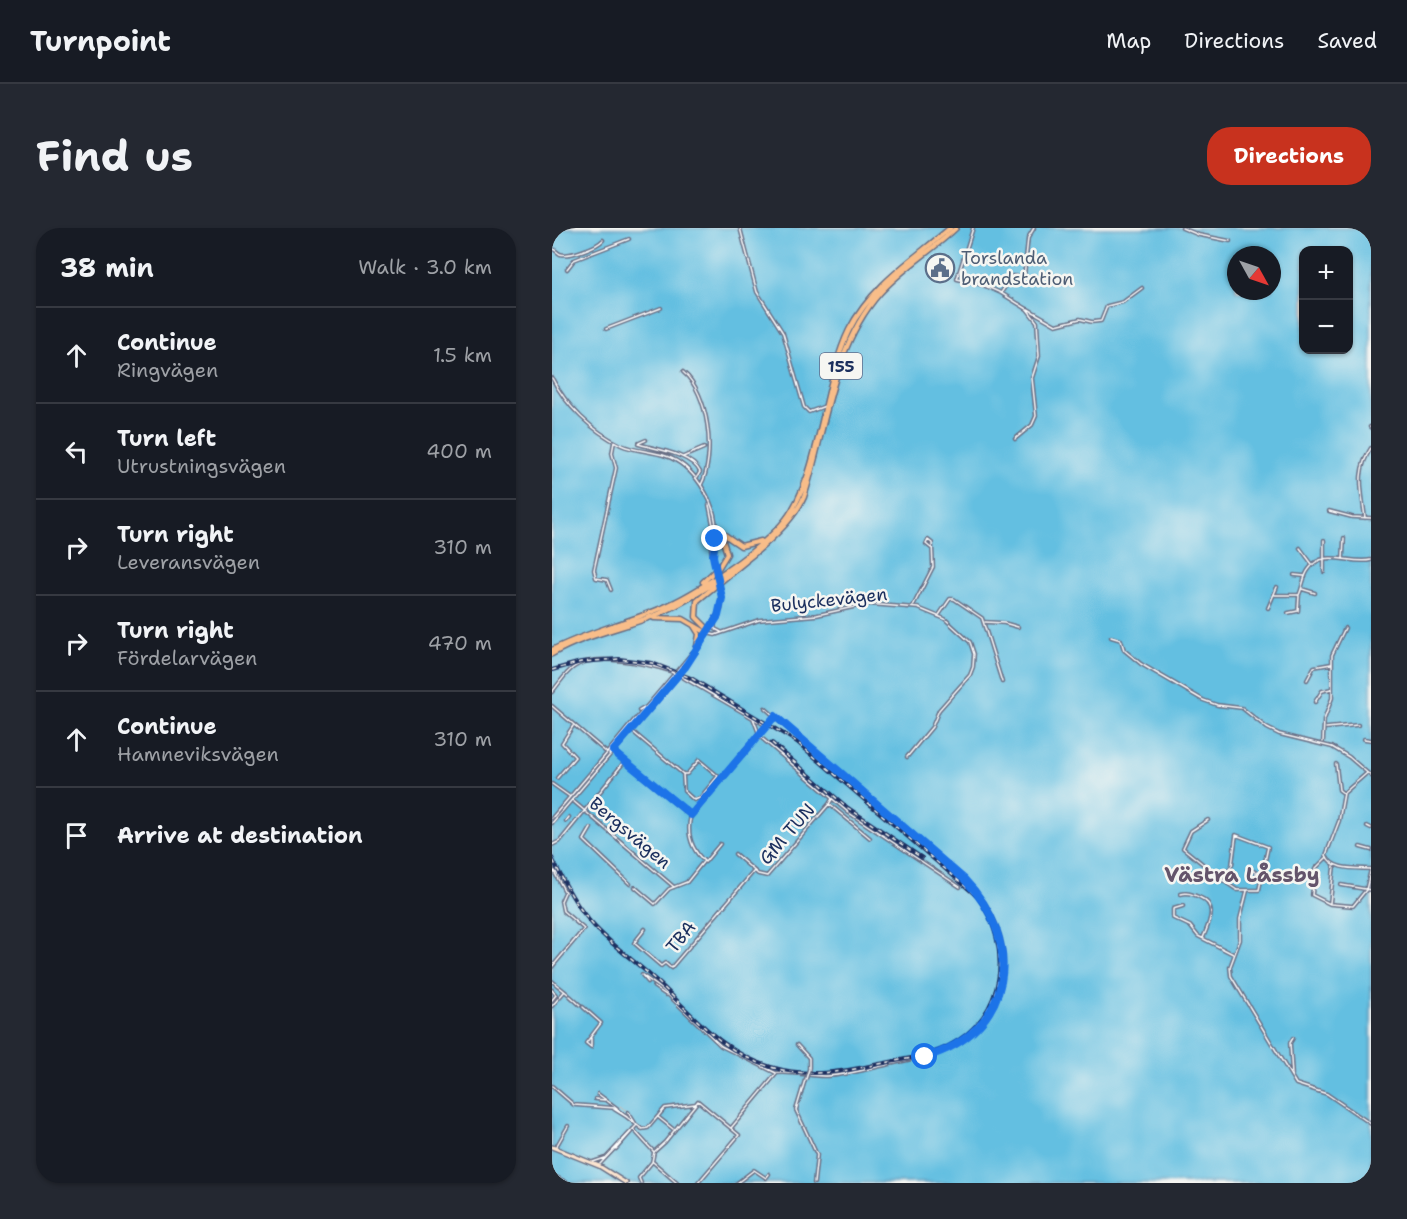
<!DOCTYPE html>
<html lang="en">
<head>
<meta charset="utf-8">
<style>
	body { margin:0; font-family:"Shantell Sans",sans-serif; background:#242831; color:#f1f3f6 }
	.controls { position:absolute; right:18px; top:18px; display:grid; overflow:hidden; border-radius:12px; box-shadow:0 2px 4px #0004 }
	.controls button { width:54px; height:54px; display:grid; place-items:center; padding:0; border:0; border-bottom:2px solid #363941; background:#171b24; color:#f1f3f6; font:30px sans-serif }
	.compass { position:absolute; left:675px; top:18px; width:54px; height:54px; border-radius:50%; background:#171b24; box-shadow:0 2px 4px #0004; rotate:130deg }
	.stop { position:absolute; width:18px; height:18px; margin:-14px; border:4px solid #1a73e8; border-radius:50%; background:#fff }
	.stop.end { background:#1a73e8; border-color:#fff; box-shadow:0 2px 6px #0008 }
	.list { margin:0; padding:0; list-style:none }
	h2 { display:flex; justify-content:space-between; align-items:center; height:78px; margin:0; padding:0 24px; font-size:26px }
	h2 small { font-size:20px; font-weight:400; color:#9ea1a6 }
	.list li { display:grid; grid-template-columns:39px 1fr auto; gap:18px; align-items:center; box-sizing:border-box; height:96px; padding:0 24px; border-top:2px solid #363941 }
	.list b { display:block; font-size:22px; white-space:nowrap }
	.list p { margin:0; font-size:20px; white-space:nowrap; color:#9ea1a6 }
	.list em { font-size:20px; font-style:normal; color:#9ea1a6 }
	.icon { flex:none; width:33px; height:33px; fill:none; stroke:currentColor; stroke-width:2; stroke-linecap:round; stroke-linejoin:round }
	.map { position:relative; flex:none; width:819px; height:955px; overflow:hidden; border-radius:24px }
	header { display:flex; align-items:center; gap:36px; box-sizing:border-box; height:84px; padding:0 30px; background:#171b24; border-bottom:2px solid #363941 }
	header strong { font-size:28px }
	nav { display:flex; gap:33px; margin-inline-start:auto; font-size:21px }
	.intro { display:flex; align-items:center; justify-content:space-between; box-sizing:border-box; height:144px; padding:0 36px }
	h1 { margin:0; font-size:42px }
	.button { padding:15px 27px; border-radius:24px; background:#c8321e; color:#fff; font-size:21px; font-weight:700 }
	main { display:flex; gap:36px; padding:0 36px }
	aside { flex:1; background:#171b24; border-radius:24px; box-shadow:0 2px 4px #0004 }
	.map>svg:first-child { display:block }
	.water { fill:#63bfe1; stroke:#3f77a0; stroke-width:1.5; fill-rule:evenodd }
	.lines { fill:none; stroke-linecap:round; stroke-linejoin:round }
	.street-tunnel { stroke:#c9bdb4; stroke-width:1.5; stroke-dasharray:1.5 1; stroke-linecap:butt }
	.street-casing { stroke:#676d83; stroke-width:4.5 }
	.secondary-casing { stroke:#676d83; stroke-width:6 }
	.primary-casing { stroke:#676d83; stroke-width:7 }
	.street { stroke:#fff; stroke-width:1.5 }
	.secondary { stroke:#fce5d0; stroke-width:3 }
	.primary { stroke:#f8bd89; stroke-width:4 }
	.rail-casing { stroke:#1b2f5e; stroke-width:4 }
	.rail { stroke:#f6f6f2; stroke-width:1.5; stroke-dasharray:4.5; stroke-linecap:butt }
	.street-bridge-casing { stroke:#676d83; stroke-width:4.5; stroke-linecap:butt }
	.street-bridge { stroke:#fff; stroke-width:1.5 }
	.route { stroke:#1a73e8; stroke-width:8 }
	.labels { text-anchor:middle; stroke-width:5; stroke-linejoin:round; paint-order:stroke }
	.shield { fill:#f6f6f2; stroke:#5d6b8a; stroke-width:1.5 }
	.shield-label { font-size:16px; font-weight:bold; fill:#1b2f5e }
	.service-label { font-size:18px; fill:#4e5e75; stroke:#f6f6f2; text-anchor:start }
	.street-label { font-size:18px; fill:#1b2f5e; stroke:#f6f6f2 }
	.quarter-label { font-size:21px; font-weight:bold; fill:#64546b; stroke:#f6f6f2 }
</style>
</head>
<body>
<header>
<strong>Turnpoint</strong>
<nav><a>Map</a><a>Directions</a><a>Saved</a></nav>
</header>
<div class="intro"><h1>Find us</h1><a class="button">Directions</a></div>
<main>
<aside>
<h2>38 min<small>Walk · 3.0 km</small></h2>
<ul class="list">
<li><svg class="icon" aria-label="ahead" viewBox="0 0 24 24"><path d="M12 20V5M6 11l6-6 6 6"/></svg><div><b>Continue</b><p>Ringvägen</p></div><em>1.5 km</em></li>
<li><svg class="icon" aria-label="left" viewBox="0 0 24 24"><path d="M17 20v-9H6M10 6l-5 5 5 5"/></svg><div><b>Turn left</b><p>Utrustningsvägen</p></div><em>400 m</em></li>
<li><svg class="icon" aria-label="right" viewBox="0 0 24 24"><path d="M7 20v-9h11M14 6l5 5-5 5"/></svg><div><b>Turn right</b><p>Leveransvägen</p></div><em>310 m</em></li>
<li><svg class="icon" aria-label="right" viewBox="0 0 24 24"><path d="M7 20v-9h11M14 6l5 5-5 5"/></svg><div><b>Turn right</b><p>Fördelarvägen</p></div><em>470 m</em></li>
<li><svg class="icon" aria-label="ahead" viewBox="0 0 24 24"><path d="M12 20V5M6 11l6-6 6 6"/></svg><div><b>Continue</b><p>Hamneviksvägen</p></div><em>310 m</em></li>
<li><svg class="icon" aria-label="arrive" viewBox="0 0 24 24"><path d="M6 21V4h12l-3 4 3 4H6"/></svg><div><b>Arrive at destination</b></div></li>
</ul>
</aside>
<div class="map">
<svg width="819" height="955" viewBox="0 0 819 955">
	<rect width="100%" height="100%" fill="#f6f6f2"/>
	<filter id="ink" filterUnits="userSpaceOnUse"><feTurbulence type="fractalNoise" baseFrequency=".0167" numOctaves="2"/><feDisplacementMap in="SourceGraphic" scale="12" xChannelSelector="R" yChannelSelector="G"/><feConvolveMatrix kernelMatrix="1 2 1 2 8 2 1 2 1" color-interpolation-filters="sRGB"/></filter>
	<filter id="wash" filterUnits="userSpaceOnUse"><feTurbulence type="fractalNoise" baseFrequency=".008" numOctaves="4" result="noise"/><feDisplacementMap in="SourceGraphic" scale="24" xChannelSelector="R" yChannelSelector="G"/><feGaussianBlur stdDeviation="1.35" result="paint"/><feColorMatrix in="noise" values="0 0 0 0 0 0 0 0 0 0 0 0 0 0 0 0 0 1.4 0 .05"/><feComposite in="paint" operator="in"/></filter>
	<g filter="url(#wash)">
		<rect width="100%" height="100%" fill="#f4e0c9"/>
		<path class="water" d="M0,0H819V955H0ZM752,22H796V122H752ZM684,27H720V63H684Z"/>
	</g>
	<g filter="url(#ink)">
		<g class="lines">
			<path class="street-tunnel" d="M68,878L76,884"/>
			<g class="street-casing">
				<path id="street" d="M188,0L205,64L231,105L252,179L257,184L273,178
					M421,0L405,51L431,57L449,65L475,81L485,94L487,128L480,150L484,188L480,197L463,211
					M630,0L647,7L678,13
					M0,20C2,21 6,25 8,26C17,29 45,19 51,12
					M15,41L22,32L77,11
					M449,65L460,48L472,49L476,10L482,0
					M476,81L504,97L528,91L540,94L549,93L555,78L571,74L590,60
					M54,101L109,80
					M131,144C157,165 164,228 149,257
					M0,150C14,178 40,203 69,217C82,223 99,223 114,228C141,237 163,272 164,300
					M818,199L819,200
					M87,215L94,212
					M86,216C103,221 140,226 148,244L145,249
					M131,229L152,220
					M157,277L162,302
					M777,283L800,289L819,290
					M813,290C810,263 803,244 819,220
					M161,306L159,321L162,333
					M772,312V344
					M748,320L760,336
					M161,328L163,308
					M791,331L792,310
					M742,347L752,348
					M750,361L763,365
					M59,362L55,352L44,350L42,342L64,240L60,225L62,214
					M723,367H747C751,359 751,348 757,341C771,320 799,337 819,332
					M361,378L381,339L380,315L376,312L374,316L379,320
					M716,380L725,359
					M736,385L746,383L747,368
					M387,387L398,371H402L430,390L450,454
					M433,394L452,395L466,399
					M162,395L163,401L169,404
					M157,401L169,381V364
					M155,405L163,407L207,392L265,387L316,376L366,380L393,391L418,414L422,426L421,439L418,447L387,482L380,499L355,529
					M559,409L569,412L572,422L589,436L651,472L665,477L690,480L715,500L727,506L780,519L797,529L819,548
					M147,416L155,405
					M132,450L213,497
					M755,452L762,439L779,436
					M0,464C7,456 13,445 22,439C42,424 96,436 118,443
					M763,474L770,463L779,461
					M0,478L55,525
					M87,483L94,479
					M201,490L207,506
					M774,500L806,497
					M80,503L131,546L132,563L142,572L148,570L166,548L147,532L135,546H131
					M206,507L297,585L408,659
					M812,511L819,512
					M771,514L772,492L780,470V427L793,400
					M61,523L138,587
					M55,525L83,491
					M57,526L82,497
					M784,536L787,562L791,565
					M815,545L792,565L787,593L774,627C780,643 805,640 819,641
					M5,550L23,529L10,515L21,498
					M0,556L17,568
					M280,571L277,576L318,610
					M20,572L122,659
					M0,590L140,425
					M656,592L639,603L631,620L673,654L674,646L680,637L684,607L716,619L707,662H685L673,654
					M14,593L17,589
					M0,595L133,439L145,420
					M815,598L819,600
					M39,600L32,612L78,656
					M168,616L153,634C139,621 134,606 139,587L222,489
					M0,617L8,613L73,533
					M808,619L819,622
					M183,626L206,646L215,648L277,576
					M774,630L763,641L760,667L778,676L801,678L814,662L819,641
					M0,640L13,664L9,673L11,683L32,701L0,739
					M696,641L709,646
					M3,643L8,649
					M789,657L819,662
					M83,659L103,676L117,661L135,654L151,634
					M695,663L688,691V712L678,739L679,748L744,856L775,866L819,896
					M629,666C635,664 640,666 647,669C667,677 657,695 651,710
					M778,675L782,638
					M631,678L621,681V690L638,698L646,708L681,726
					M93,701L82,715L109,738L113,735L119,740L202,643
					M0,753L16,766
					M96,754L90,747L110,761L169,818L224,845
					M102,759L114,767
					M0,762L4,767L0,772
					M18,768L28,777
					M0,778L12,764
					M31,779L49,795L34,815L39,819V810
					M245,817L257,830V840
					M740,847L738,815L741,810
					M253,852L244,882L265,927L262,955
					M0,858L22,877L63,880L90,901L96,900L113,880L143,876
					M46,866L65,880
					M43,871L53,872
					M62,881L75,889
					M76,884L83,895
					M106,889L121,901
					M179,900L225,845C241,843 259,849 275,848C295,847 314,841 334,837C386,826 433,816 448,756C457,721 445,689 423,663L213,480
					M81,901L102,924L100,934L87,950L89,955
					M4,919L16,898
					M64,921L79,904
					M102,924L113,914L146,873L187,907L146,955
					M41,934L53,930
					M101,934L125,955
					M48,936L84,898
					M0,947L16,955
					M185,955L202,942L214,950L217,946"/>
			</g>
			<g class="secondary-casing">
				<path id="secondary" d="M0,919L47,938L74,955"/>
			</g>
			<g class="primary-casing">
				<path id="primary" d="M164,301L189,318L209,313
					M162,304L169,311
					M151,354L167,339L175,326L171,313L162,316
					M102,390L131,391L155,405
					M142,398L147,406L145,419
					M157,402L144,389L145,373L194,333
					M0,422C35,404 74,395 110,380C144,366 204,325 229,297C268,255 270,157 297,102C320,57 361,32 398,0
					M0,426C31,408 66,401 99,389C143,373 233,312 252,269C274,202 279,120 328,65C350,40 380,23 404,0"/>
			</g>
			<use href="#street" class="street"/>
			<use href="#secondary" class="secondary"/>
			<use href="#primary" class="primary"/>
			<g class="rail-casing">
				<path id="rail" d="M0,442L29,434L67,431L100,435L139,450L245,514L426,669C461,718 455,788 397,818C376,829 351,831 327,836C291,844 256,850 219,839C171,825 143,789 108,756C87,736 63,720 43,699C24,679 12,654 0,630
					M220,515L296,580L370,630"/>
			</g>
			<use href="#rail" class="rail"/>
			<g class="street-bridge-casing">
				<path id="street-bridge" d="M162,333L169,363
					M119,444L131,449
					M254,851L257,841"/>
			</g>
			<use href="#street-bridge" class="street-bridge"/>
		</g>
	</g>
	<g class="lines" filter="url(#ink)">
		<path class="route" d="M163,311L161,328L170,370L166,388L133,439L61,523L139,587L223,488L412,651C473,713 463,803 373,829"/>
	</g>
	<defs>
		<g id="civic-ring" transform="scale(1.5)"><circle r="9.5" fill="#f6f6f2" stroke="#5c6f8a" stroke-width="1.5"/><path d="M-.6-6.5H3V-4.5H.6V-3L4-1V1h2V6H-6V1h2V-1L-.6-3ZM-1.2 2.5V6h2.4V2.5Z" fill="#5c6f8a"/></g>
	</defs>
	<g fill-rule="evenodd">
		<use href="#civic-ring" x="388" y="40"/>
	</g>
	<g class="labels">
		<rect class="shield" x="268" y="125" width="42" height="26" rx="4.5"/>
		<g class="shield-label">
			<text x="289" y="144">155</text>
		</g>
		<g class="service-label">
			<text x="409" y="36">Torslanda<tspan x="409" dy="21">brandstation</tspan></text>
		</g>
		<g class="street-label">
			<text transform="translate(277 372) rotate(-6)" y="6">Bulyckevägen</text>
			<text transform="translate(78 605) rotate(40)" y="6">Bergsvägen</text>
			<text transform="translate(235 606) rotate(-49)" y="6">GM TUN</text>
			<text transform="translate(129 709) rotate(-50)" y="6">TBA</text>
		</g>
		<g class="quarter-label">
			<text x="690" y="654">Västra Låssby</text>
		</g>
	</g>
</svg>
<div class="controls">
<button>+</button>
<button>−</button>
</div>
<svg class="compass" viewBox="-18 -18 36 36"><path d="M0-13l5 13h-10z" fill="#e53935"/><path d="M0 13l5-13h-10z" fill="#9ea1a6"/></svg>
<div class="stop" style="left:373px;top:829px"></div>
<div class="stop end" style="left:163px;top:311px"></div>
</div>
</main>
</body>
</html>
